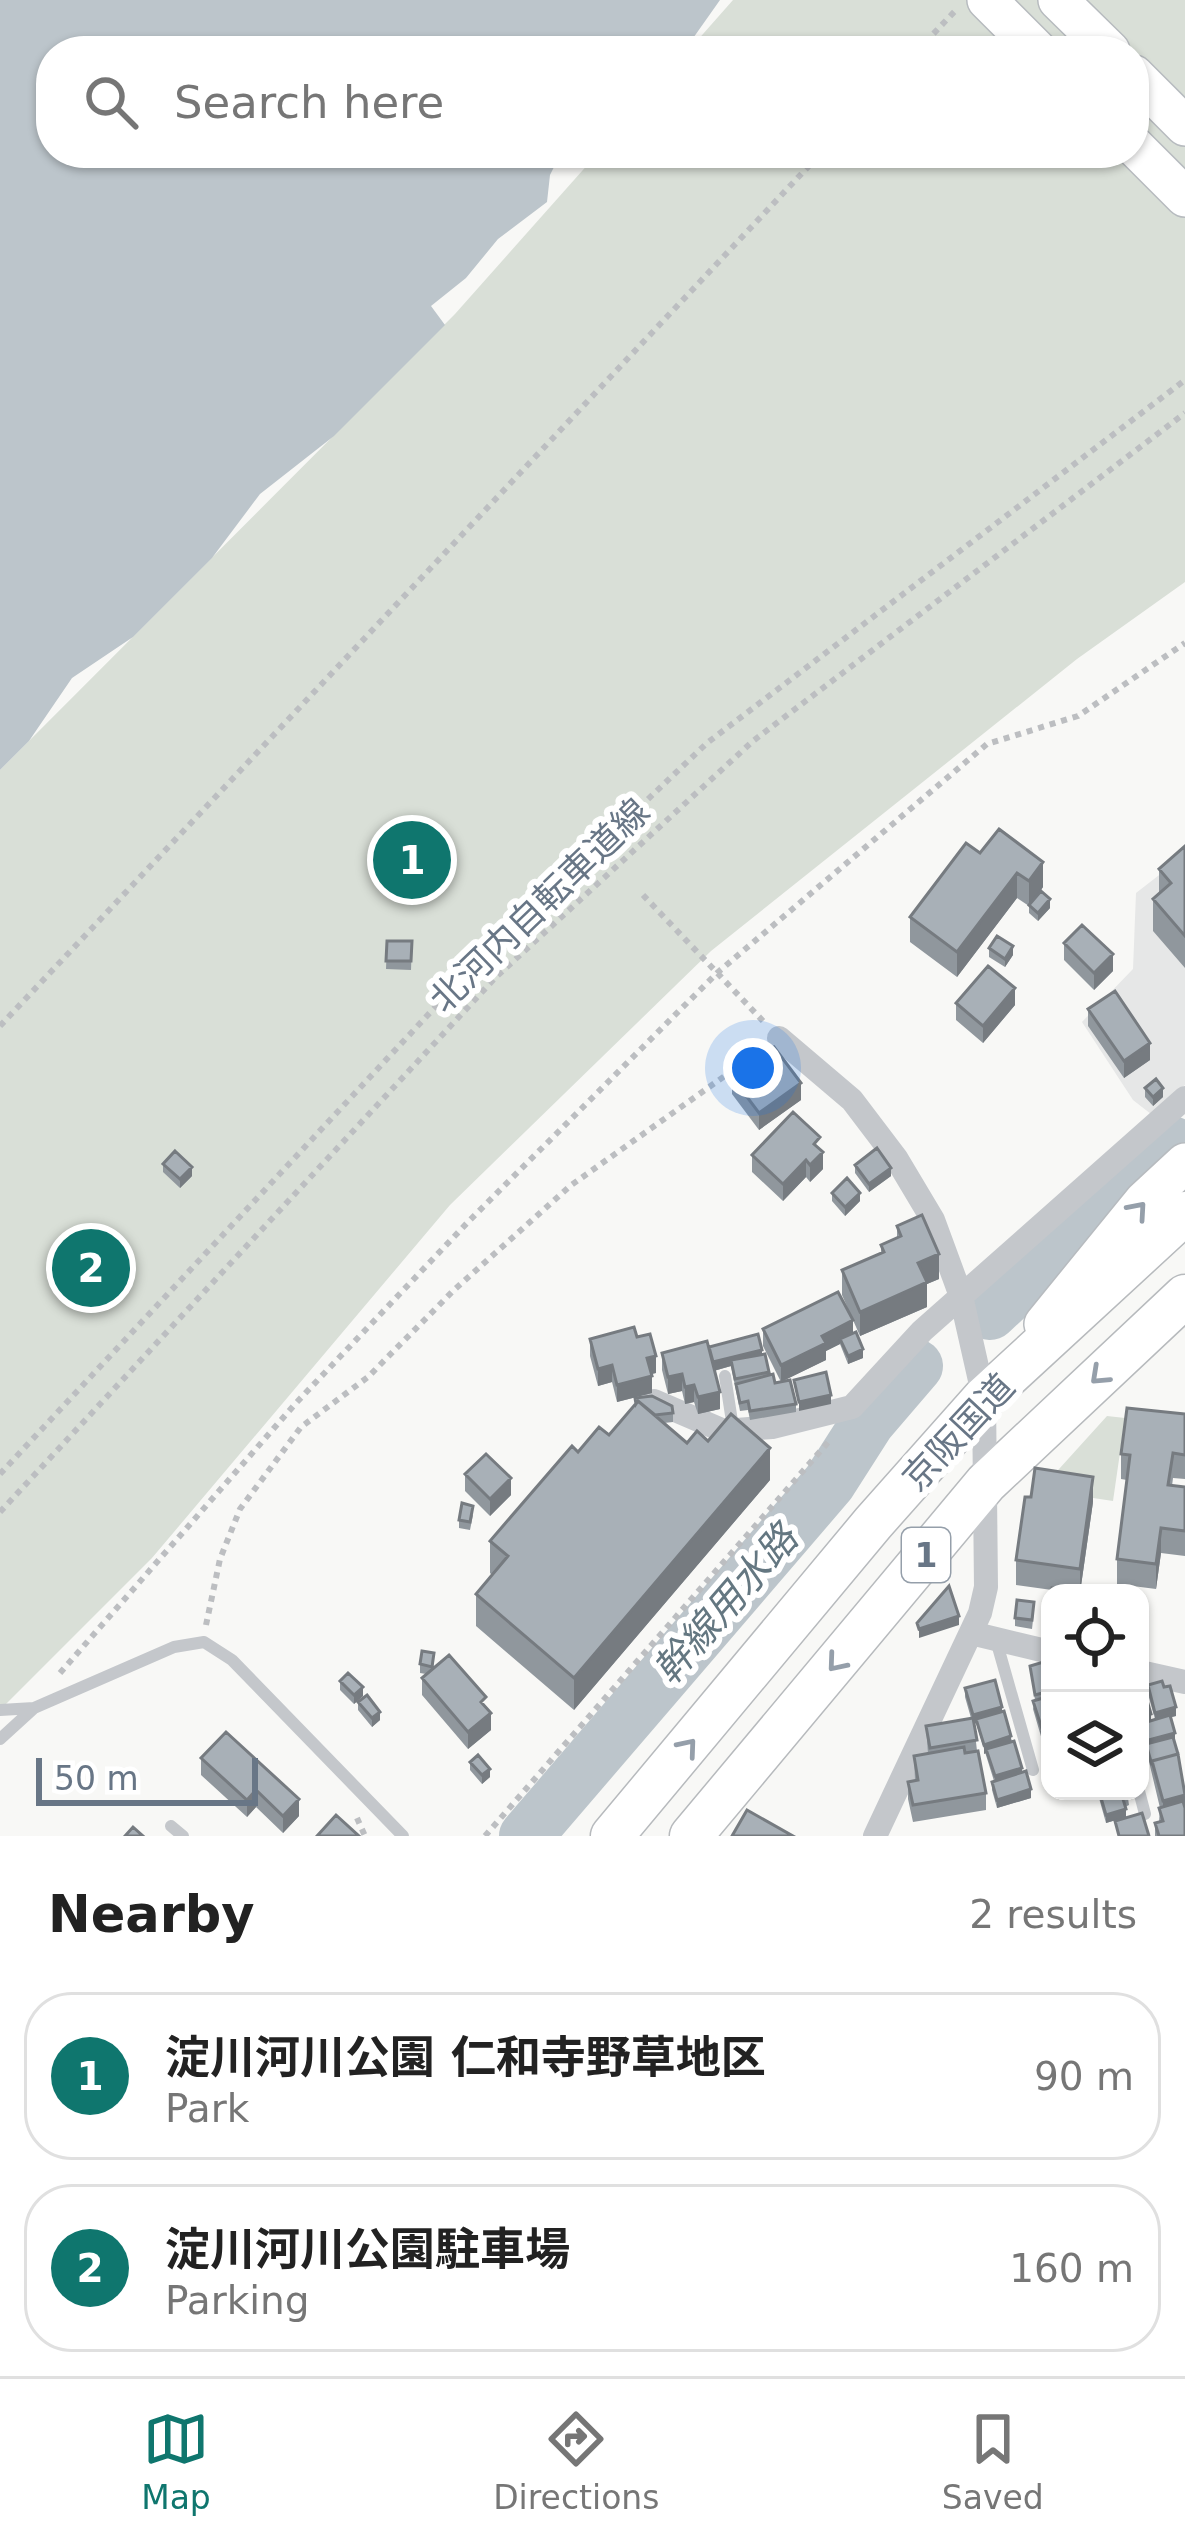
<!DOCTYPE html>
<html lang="en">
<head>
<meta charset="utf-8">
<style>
	body { margin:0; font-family:"DejaVu Sans","Noto Sans JP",sans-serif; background:#f2f2f2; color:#222 }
	.controls { position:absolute; right:36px; bottom:36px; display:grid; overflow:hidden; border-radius:24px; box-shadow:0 3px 9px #0004 }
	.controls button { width:108px; height:108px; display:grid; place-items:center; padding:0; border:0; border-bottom:3px solid #e0e0e0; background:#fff; color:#222; font:60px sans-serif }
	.scale { position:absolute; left:36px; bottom:30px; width:222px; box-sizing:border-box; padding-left:12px; border:6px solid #687686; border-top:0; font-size:33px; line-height:42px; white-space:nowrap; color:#687686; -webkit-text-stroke:9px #fff; paint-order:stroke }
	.you { position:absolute; left:753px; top:1068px; width:42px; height:42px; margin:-30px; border:9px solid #fff; border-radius:50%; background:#1a73e8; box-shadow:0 0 0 18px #1a73e833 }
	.badge { display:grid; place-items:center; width:78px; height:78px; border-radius:50%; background:#0f766e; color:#fff; font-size:39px; font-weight:700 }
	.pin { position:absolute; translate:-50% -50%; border:6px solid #fff; box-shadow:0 3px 12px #0006 }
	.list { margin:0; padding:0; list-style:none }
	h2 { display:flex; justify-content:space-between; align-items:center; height:156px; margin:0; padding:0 48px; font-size:51px }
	h2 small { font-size:39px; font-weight:400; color:#767676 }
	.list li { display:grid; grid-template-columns:78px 1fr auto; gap:36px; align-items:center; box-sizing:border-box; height:168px; margin:0 24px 24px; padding:0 24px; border:3px solid #e0e0e0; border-radius:48px }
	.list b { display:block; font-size:45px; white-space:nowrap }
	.list p { margin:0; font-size:39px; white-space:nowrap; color:#767676 }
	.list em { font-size:39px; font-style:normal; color:#767676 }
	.icon { flex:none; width:66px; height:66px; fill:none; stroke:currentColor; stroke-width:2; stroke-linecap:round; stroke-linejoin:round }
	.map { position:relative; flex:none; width:1185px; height:1836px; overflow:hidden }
	.search { position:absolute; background:#fff; box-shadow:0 3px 9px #0004; left:36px; right:36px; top:36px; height:132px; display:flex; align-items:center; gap:30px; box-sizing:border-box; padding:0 42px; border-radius:48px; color:#767676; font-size:45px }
	.sheet { height:540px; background:#fff }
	nav { display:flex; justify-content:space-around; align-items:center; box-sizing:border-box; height:168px; border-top:3px solid #e0e0e0; background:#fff; font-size:33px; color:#767676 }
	nav a { display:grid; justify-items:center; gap:6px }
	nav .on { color:#0f766e }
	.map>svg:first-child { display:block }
	.built { fill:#e6e7e7 }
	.green { fill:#d9dfd7 }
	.water { fill:#bcc5cb }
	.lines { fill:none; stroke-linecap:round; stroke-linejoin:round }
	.river { stroke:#bcc5cb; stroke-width:54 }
	.primary-casing { stroke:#b7bbbf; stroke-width:42 }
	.trunk-casing { stroke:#b7babd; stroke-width:45 }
	.path { stroke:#bcbec1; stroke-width:6; stroke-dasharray:6 6; stroke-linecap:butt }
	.service { stroke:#c4c7cb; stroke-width:12 }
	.minor { stroke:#c4c7cb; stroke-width:24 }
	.primary { stroke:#fff; stroke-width:39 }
	.trunk { stroke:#fff; stroke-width:42 }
	.wall { fill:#90979d }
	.shaded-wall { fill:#767b80 }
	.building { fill:#a8b0b7; stroke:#767b80; stroke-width:3 }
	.oneway { stroke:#959faa }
	.labels { text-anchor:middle; stroke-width:12; stroke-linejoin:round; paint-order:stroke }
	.shield { fill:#fff; stroke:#959faa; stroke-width:3 }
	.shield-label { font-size:33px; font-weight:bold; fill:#687686 }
	.street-label { font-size:36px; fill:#687686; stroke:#fff }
	.water-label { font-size:39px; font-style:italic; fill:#647781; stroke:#fff }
</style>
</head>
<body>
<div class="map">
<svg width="1185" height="1836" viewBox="0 0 1185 1836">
	<rect width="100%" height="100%" fill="#f8f8f6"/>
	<path class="built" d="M1185,855V1085L1151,1114L1133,1100L1082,1022L1133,969L1136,893Z"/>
	<path class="green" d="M733,0H1185V582L1077,659L711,951L450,1205L152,1558L0,1710V770L455,314L598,153H1134V51H688Z
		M1107,1416L1125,1418L1113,1501L1040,1490Z"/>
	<path class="water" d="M0,0H720L684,51H51V153H561L550,175L547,202L498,239L466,278L431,306L445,325L334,436L260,494L212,558L133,637L72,678L29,741L0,770Z"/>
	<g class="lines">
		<path class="river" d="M990,1313L1172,1143
			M526,1836L829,1483L868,1422L916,1366"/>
		<g class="primary-casing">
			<path id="primary" d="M987,0L1038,51
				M1058,0L1110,51
				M1134,75L1185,126
				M1134,146L1185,197
				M1044,1324L1144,1201L1185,1163"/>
		</g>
		<g class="trunk-casing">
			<path id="trunk" d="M612,1836L873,1523L984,1398L1185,1213
				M691,1836L986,1483L1185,1296"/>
		</g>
		<path class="path" d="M917,51L955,11
			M643,895L763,1021
			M0,1026L821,153
			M0,1474L480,959L707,743L1185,380
			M0,1512L495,978L753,741L1185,413
			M206,1625L220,1559L240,1509L301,1427L368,1377L453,1291L570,1186L757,1053
			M60,1673L296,1403L469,1221L717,973L987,744L1078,716L1185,643
			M357,1818L365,1836
			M485,1836L830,1440"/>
		<path class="service" d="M725,1376L733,1428
			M996,1640L1033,1770
			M0,1710L34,1708
			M0,1739L34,1708L174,1647L204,1642L232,1660L403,1836
			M1139,1791L1145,1814
			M171,1826L183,1836"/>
		<path class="minor" d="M779,1038L852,1100L896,1158L933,1220L961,1296L984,1398L986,1587L980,1613L875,1836
			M654,1401L724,1431L772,1427L852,1407L922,1331L1185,1098
			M971,1633L1050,1652
			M1140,1672L1185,1682"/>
		<use href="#primary" class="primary"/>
		<use href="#trunk" class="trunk"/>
	</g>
	<path class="wall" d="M1185,846V968L1153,931V899L1159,894V869Z
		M980,853L1043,887L1038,895L1050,908L1038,921L1029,913V906L1017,898L957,977L910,942V917Z
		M387,941H412L411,970L386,969Z
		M1064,943L1113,971L1094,990L1064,960Z
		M989,948L1013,955L1005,967L989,957Z
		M956,1003L1015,1005L983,1043L956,1020Z
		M1088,1009L1150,1060L1124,1078L1088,1026Z
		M732,1077L801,1100L759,1130L732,1094Z
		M1145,1088L1163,1097L1153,1106L1145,1097Z
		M820,1150L823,1169L810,1182L806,1177L783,1201L752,1172V1155Z
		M163,1164L192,1176L180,1188L163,1172Z
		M855,1165L891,1176L869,1192L855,1173Z
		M832,1193L860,1201L845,1216L832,1201Z
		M897,1226L939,1279L927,1284V1307L860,1336L842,1295V1270L881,1253V1245L897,1238Z
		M763,1329L853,1334L863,1358L848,1364L840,1344L826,1351V1360L782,1381L796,1404V1412L750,1420L748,1410L740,1411L731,1366L714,1371L720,1409L698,1414L694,1402L685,1404L682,1391L668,1394L662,1370V1353L709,1351L765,1354L769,1375L775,1383L781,1382L763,1346Z
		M637,1337L656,1373L651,1374L652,1393L617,1402L612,1382L598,1386L590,1356V1339Z
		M635,1405L673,1413V1422L664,1423L687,1443L708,1441L770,1480L574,1710L476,1626V1594L492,1575L490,1573V1541L578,1452L609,1435Z
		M1185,1414V1479L1173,1478L1172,1486L1185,1487V1556L1161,1553L1156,1589L1117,1584V1559L1127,1480L1121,1479V1454Z
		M465,1474L511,1495L490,1516L465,1491Z
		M1093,1502L1080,1593H1051L1052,1590L1016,1585V1560Z
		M473,1515L470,1530L459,1528V1520Z
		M1050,1598V1634L1046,1633V1616Z
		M1034,1611L1032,1629L1015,1626V1618Z
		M1050,1660V1757H1047L1033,1709L1035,1700L1030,1666Z
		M434,1662L433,1669L486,1708L491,1730L468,1749L422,1695V1678L426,1674L420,1673V1664Z
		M1140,1677L1151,1720L1155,1719L1148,1694V1685L1176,1716L1171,1717L1185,1836H1155V1823L1159,1822L1160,1808L1146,1749L1140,1732Z
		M340,1681L363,1696L354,1704L340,1690Z
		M965,1688L1002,1711L1031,1798L997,1808L992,1790V1782L994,1781L976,1723L974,1724L977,1751L986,1793V1810L913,1822L908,1799V1782L915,1780L914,1756L928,1754L926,1726L971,1718L965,1697Z
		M358,1702L380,1720L372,1727L358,1710Z
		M201,1758L299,1816L283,1833L256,1807L247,1817L201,1775Z
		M470,1762L490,1777L482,1784L470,1770Z
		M1097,1791H1127L1129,1805L1125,1807L1126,1817L1106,1823Z"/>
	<path class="shaded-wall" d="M1043,862V887L1029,906V881Z
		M1017,873V898L957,977V952Z
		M1050,899V908L1038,921V913Z
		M1013,946V955L1005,967V959Z
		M1113,954V971L1094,990V973Z
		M1015,988V1005L983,1043V1026Z
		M1150,1043V1060L1124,1078V1061Z
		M801,1083V1100L759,1130V1113Z
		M1163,1088V1097L1153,1106V1097Z
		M823,1152V1169L810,1182V1165Z
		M806,1160V1177L783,1201V1184Z
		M192,1167V1176L180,1188V1179Z
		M891,1168V1176L869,1192V1184Z
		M860,1193V1201L845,1216V1207Z
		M939,1254V1279L927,1284V1307L860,1336V1312L918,1263Z
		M853,1320V1337L840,1339V1344L826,1351V1360L781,1382V1365L822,1336Z
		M863,1349V1358L848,1364V1356Z
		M762,1350V1358L731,1360V1366L713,1371V1362Z
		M656,1356V1373L647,1375V1358Z
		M612,1365V1382L598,1386V1369Z
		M682,1374V1391L668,1394V1377Z
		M652,1376V1393L617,1402V1385Z
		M694,1385V1402L685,1404V1387Z
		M720,1392V1409L698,1414V1397Z
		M831,1395V1404L799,1411V1402Z
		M770,1448V1480L574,1710V1678Z
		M1093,1477V1502L1080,1593V1569Z
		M511,1478V1495L490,1516V1499Z
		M1161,1528V1553L1156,1589V1564Z
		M959,1616V1625L919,1638V1629Z
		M363,1687V1696L354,1704V1695Z
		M1002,1707V1715L973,1724V1715Z
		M1176,1707V1716L1155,1721V1713Z
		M380,1712V1720L372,1727V1718Z
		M491,1713V1730L468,1749V1732Z
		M1151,1714V1722L1140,1726V1717Z
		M1175,1733V1741L1146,1744L1145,1750V1741Z
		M1011,1736V1745L984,1754V1745Z
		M1022,1768V1776L995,1785V1776Z
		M490,1769V1777L482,1784V1775Z
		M1031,1789V1798L997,1808V1800Z
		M256,1790V1807L247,1817V1800Z
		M1185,1795V1812L1163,1818V1801Z
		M299,1799V1816L283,1833V1816Z
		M1126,1809V1817L1106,1823V1815Z"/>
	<path class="building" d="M999,829L1043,862L1029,881L1017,873L957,952L910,917L966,843L980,853Z
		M1185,846V936L1153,899L1171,883L1159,869Z
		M1041,891L1050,899L1038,913L1029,905Z
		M1082,925L1113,954L1094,973L1064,943Z
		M997,936L1013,946L1005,959L989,948Z
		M387,941H412L411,961H386Z
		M988,966L1015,988L983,1026L956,1003Z
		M1115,991L1150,1043L1124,1061L1088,1009Z
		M774,1047L801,1083L759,1113L732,1077Z
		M1156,1079L1163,1088L1153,1097L1145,1088Z
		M793,1112L820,1137L814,1144L823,1152L810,1165L806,1160L783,1184L752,1155Z
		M877,1148L891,1168L869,1184L855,1165Z
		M175,1151L192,1167L180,1179L163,1164Z
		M847,1178L860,1193L845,1207L832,1193Z
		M922,1215L939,1254L918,1263L927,1282L860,1312L842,1270L884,1252L881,1245L901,1236L897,1226Z
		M838,1292L853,1320L822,1336L826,1343L781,1365L763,1329Z
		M634,1327L637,1337L650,1334L656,1356L647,1358L652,1376L617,1385L612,1365L598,1369L590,1339Z
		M856,1332L863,1349L848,1356L840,1339Z
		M758,1334L762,1350L713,1362L709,1347Z
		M707,1341L720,1392L698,1397L694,1385L685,1387L682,1374L668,1377L662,1353Z
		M765,1354L769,1372L735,1379L731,1360Z
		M826,1372L831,1395L799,1402L794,1380Z
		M773,1374L775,1383L790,1380L796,1404L750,1411L748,1401L740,1403L736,1384Z
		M652,1396L672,1406L673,1413L655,1415L638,1401L636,1404L635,1398Z
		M638,1401L687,1443L697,1431L708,1441L731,1414L770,1448L574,1678L476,1594L508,1556L490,1541L572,1446L578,1452L599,1427L609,1435Z
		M1127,1408L1185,1414V1455L1173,1453L1168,1485L1185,1487V1531L1161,1528L1156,1564L1117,1559L1130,1455L1121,1454Z
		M486,1454L511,1478L490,1499L465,1474Z
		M1035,1468L1093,1477L1080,1569L1016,1560L1025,1497H1031Z
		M462,1503L473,1506L470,1522L459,1520Z
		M949,1586L959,1616L919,1629L917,1623Z
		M1052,1588L1073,1593H1051Z
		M1017,1600L1034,1602L1032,1620L1015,1618Z
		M422,1651L434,1653L432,1667L420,1664Z
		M449,1655L486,1697L481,1702L491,1713L468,1732L422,1678Z
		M1050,1660V1691L1035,1695L1030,1666Z
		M348,1673L363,1687L354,1695L340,1681Z
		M1140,1677L1151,1714L1140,1717Z
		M995,1680L1002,1707L973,1715L965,1688Z
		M1162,1681L1164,1687L1170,1686L1176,1707L1155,1713L1148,1685Z
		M367,1695L380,1712L372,1718L358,1702Z
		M1050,1696V1726L1042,1729L1033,1701Z
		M1004,1711L1011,1736L984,1745L976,1719Z
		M1170,1715L1175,1733L1145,1741L1140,1724Z
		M973,1718L977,1740L930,1748L926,1726Z
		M1050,1729V1748L1047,1749L1042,1732Z
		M226,1732L299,1799L283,1816L256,1790L247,1800L201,1758Z
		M1173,1737L1178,1754L1152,1761V1765L1146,1744Z
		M1014,1741L1022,1768L995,1776L986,1749Z
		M964,1747L965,1753L978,1751L986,1793L913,1805L908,1782L918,1780L914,1756Z
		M1178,1754L1185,1795L1163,1801L1152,1761Z
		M478,1755L490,1769L482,1775L470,1762Z
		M1026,1771L1031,1789L997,1800L992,1782Z
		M1099,1791H1127L1129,1797L1123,1799L1126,1809L1106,1815Z
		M1183,1801L1185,1808V1836H1159L1155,1823L1163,1821L1159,1808Z
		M747,1810L793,1836H732Z
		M1142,1813L1149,1836H1119L1115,1821Z
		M336,1815L359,1836H317Z
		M133,1827L143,1836H125Z"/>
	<defs><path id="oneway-chevron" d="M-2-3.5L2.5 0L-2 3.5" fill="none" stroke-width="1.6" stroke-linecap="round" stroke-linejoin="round" transform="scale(3)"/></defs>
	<g class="oneway">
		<use href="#oneway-chevron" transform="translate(1138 1210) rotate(-49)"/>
		<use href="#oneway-chevron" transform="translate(1099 1376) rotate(137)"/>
		<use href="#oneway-chevron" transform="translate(836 1663) rotate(130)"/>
		<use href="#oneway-chevron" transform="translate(688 1747) rotate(-50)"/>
	</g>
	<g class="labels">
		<rect class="shield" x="902" y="1528" width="48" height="54" rx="9"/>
		<g class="shield-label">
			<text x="926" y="1567">1</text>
		</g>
		<g class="street-label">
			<text transform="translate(539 905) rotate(-44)" y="13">北河内自転車道線</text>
			<text transform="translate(958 1432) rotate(-47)" y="13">京阪国道</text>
		</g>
		<g class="water-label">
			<text transform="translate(725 1604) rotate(-49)" y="14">幹線用水路</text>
		</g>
	</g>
</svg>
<div class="controls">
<button><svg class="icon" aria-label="locate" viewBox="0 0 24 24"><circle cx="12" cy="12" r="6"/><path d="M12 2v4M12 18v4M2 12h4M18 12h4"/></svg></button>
<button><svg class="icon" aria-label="layers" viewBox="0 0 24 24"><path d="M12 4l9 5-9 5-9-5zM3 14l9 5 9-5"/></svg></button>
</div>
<div class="scale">50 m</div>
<div class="you"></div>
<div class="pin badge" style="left:412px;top:860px">1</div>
<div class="pin badge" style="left:91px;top:1268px">2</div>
<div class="search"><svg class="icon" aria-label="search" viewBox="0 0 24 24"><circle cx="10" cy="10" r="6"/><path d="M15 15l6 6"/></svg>Search here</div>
</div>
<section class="sheet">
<h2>Nearby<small>2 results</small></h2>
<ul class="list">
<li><span class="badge">1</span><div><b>淀川河川公園 仁和寺野草地区</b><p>Park</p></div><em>90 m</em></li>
<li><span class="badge">2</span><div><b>淀川河川公園駐車場</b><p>Parking</p></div><em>160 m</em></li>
</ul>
</section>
<nav>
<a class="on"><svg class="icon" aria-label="map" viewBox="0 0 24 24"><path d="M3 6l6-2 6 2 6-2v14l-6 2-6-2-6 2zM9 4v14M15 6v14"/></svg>Map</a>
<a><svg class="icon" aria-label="directions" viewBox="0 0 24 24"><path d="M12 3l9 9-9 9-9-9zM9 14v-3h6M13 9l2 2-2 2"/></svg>Directions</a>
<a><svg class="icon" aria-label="saved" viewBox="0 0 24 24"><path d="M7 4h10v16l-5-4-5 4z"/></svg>Saved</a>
</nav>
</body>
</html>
